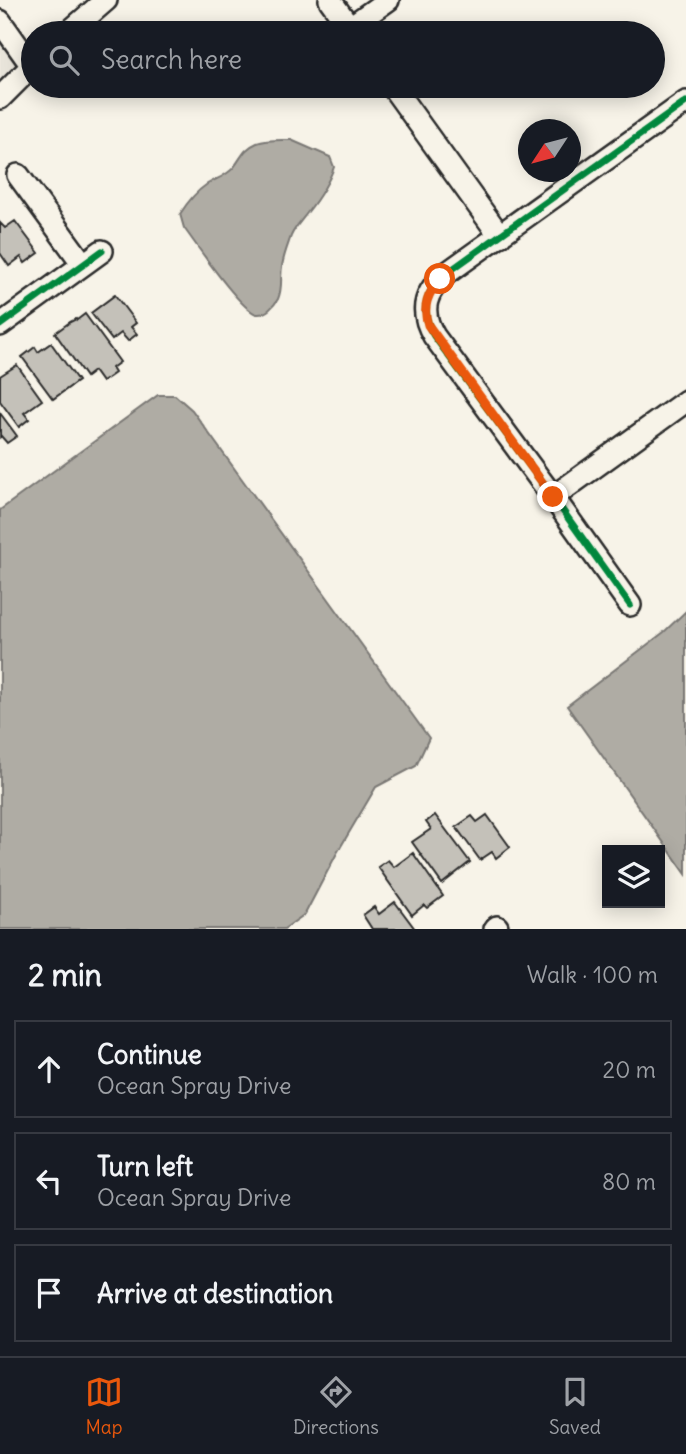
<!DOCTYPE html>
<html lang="en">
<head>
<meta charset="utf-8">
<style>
	body { margin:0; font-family:Delius,sans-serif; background:#242831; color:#f1f3f6 }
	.controls { position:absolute; right:21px; bottom:21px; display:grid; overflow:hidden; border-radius:0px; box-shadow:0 4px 18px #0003 }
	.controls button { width:63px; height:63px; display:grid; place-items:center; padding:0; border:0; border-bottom:2px solid #363941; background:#171b24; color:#f1f3f6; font:35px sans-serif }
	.compass { position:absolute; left:518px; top:119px; width:63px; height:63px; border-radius:50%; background:#171b24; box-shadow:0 4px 18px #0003; rotate:234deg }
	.stop { position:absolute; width:21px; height:21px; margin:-16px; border:5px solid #ea580c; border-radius:50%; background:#fff }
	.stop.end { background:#ea580c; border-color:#fff; box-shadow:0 2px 7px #0008 }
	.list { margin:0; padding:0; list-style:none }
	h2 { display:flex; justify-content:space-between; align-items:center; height:91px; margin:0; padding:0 28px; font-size:30px }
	h2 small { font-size:23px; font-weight:400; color:#9ea1a6 }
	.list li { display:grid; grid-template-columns:46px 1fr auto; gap:21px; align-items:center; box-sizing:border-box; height:98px; margin:0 14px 14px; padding:0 14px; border:2px solid #363941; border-radius:0px }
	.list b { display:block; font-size:26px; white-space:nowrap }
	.list p { margin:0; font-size:23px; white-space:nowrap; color:#9ea1a6 }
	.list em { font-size:23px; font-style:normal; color:#9ea1a6 }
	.icon { flex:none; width:38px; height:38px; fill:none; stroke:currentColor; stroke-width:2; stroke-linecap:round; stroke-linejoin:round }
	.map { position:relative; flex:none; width:686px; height:929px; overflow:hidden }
	.search { position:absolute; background:#171b24; box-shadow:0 4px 18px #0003; left:21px; right:21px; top:21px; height:77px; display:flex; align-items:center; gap:18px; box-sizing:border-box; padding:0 24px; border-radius:38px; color:#9ea1a6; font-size:26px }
	.sheet { height:427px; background:#171b24 }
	nav { display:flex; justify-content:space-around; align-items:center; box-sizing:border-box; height:98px; border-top:2px solid #363941; background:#171b24; font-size:19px; color:#9ea1a6 }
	nav a { display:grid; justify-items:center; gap:4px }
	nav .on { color:#ea580c }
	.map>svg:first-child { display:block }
	.built { fill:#e8e4da }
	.water { fill:#afaca4; stroke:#7a7874; stroke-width:2 }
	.building { fill:#c4c1b9; stroke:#2b2b2b; stroke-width:2 }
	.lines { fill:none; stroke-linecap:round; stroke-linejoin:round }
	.minor-casing { stroke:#2b2b2b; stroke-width:26 }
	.minor { stroke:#f7f3e8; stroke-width:21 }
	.cycleway-casing { stroke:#f7f3e8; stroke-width:11 }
	.cycleway { stroke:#00873e; stroke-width:7 }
	.route { stroke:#ea580c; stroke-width:9 }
</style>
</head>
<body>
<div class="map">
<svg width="686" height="929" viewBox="0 0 686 929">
	<rect width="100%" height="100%" fill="#f7f3e8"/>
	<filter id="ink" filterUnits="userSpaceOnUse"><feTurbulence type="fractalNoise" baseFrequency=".0143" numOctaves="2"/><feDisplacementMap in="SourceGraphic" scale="14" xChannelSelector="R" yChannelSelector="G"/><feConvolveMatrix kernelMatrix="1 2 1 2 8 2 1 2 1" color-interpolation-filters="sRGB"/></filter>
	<g filter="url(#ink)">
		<path class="built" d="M0,39L19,66L0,85Z"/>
		<path class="water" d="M291,140L330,157L334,167C328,185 318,199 307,213C302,220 295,227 291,236C288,245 283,257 282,267C280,278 283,288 278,299C274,306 266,315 257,314C241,311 196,244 184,228L180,214C187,203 194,193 206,185C215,179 227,176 234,167C242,157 243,149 257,143C267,139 280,140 291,140Z
			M158,395H175L192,410L429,738L416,766L376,787L337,853L305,914L284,929H0V510Z
			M686,611V874L567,706L664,632Z"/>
		<path class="building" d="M15,221L39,253L25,263L21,257L9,266L0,253V223L5,228Z
			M115,295L136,323L131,327L137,334L128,341L121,333L112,340L91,313Z
			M85,314L120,362L112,368L115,373L102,382L94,371L86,377L55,333L70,322L76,319L77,320Z
			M51,343L78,381L53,399L22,357L35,347L38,352Z
			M17,365L42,400L24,413L29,419L19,427L0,401V376Z
			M0,413L17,436L7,443L1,436L0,437Z
			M435,815L470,862L442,884L412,842L431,829L426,822Z
			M487,815L510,847L496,858L492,852L480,860L456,827L472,816L477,822Z
			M413,853L443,896L427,908L424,905L412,915L378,867L388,860L394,867Z
			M395,902L415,929H372L363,915L374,907L379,914Z"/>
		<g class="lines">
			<g class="minor-casing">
				<path id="minor" d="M330,0L354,33
					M0,21L32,66
					M350,27L388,0
					M68,33L106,0
					M392,86L500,236
					M0,98L33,65
					M18,175L83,264
					M0,325L102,251
					M553,497L686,401
					M630,605L553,497L434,336C419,311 425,291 447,273L686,102
					M495,929L497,927"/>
			</g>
			<use href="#minor" class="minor"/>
			<g class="cycleway-casing">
				<path id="cycleway" d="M0,325L102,251
					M630,605L553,497L434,336C419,311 425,291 447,273L686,102"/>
			</g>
			<use href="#cycleway" class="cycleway"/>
		</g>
	</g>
	<g class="lines" filter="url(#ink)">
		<path class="route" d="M440,279C428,293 422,307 428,325L553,497"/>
	</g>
</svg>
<div class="controls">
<button><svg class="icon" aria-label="layers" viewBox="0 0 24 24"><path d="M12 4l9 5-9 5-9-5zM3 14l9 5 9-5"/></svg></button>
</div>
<svg class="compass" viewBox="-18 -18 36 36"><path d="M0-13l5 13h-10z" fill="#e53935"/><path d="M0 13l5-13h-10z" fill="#9ea1a6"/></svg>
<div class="stop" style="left:440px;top:279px"></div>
<div class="stop end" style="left:553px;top:497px"></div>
<div class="search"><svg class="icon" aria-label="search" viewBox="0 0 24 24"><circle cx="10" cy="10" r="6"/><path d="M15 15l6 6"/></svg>Search here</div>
</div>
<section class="sheet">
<h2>2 min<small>Walk · 100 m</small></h2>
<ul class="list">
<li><svg class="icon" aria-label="ahead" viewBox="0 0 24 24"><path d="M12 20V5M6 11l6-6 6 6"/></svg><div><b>Continue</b><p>Ocean Spray Drive</p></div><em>20 m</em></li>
<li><svg class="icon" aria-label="left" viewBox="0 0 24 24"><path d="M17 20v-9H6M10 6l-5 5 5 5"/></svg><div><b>Turn left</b><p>Ocean Spray Drive</p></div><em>80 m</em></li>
<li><svg class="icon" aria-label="arrive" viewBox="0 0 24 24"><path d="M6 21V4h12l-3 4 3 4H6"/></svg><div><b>Arrive at destination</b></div></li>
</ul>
</section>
<nav>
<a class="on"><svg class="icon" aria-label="map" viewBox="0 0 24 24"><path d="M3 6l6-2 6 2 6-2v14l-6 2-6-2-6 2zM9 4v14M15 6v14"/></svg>Map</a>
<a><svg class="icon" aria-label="directions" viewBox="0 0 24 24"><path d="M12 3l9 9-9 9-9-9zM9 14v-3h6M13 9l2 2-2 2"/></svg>Directions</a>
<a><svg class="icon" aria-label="saved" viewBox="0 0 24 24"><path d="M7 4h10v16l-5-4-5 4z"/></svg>Saved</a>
</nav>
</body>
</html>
